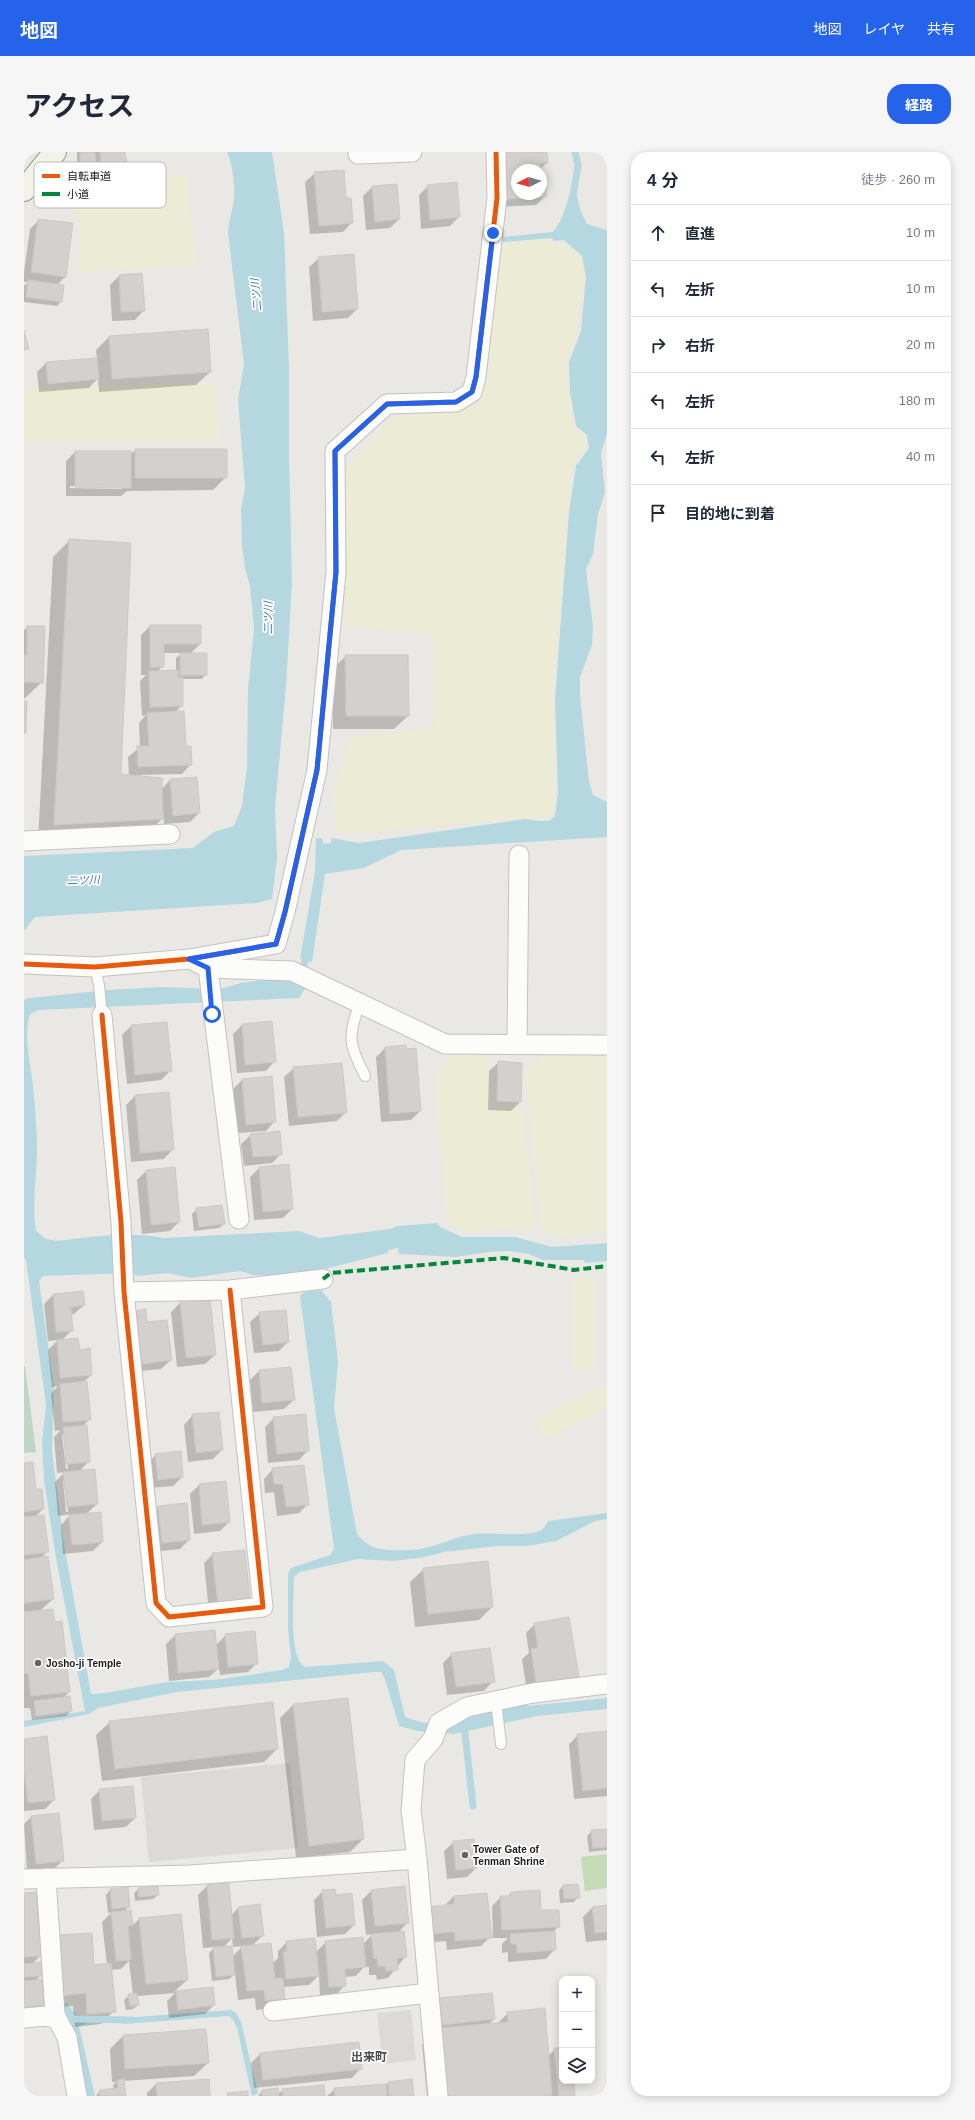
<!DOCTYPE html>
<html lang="ja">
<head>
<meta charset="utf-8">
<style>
	body { margin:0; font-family:Arial,"Noto Sans JP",sans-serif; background:#f6f6f7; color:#1f2937 }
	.controls { position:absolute; right:12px; bottom:12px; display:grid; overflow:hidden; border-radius:8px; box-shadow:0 2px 10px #0003 }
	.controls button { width:36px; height:36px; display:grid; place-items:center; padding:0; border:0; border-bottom:1px solid #e0e1e3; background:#fff; color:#1f2937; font:20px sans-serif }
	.compass { position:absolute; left:487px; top:12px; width:36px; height:36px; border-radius:50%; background:#fff; box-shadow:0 2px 10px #0003; rotate:264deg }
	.stop { position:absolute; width:12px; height:12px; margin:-9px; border:3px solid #2563eb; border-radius:50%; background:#fff }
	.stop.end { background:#2563eb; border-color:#fff; box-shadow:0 1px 4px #0008 }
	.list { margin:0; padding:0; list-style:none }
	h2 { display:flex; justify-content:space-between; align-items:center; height:52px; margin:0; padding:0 16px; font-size:17px }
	h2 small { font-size:13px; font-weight:400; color:#747a83 }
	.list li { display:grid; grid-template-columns:26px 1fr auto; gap:12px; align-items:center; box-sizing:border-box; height:56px; padding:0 16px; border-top:1px solid #e0e1e3 }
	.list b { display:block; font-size:15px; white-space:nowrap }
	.list em { font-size:13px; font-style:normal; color:#747a83 }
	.icon { flex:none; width:22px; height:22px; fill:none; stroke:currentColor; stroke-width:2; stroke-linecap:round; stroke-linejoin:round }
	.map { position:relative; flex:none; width:583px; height:1944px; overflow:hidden; border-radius:16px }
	header { display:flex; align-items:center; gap:24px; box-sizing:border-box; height:56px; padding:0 20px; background:#2563eb; color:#fff }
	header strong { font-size:19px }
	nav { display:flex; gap:22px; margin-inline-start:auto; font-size:14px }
	.intro { display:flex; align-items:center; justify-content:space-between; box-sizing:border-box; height:96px; padding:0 24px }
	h1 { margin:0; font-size:28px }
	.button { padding:10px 18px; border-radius:16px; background:#2563eb; color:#fff; font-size:14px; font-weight:700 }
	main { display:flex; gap:24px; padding:0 24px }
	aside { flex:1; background:#fff; border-radius:16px; box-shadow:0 2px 10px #0003 }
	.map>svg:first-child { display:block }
	.farmland { fill:#ebebd6 }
	.forest { fill:#c4dbb7 }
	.cemetery { fill:#c1d6c2 }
	.parking { fill:#dbdad8 }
	.water { fill:#b5d8e0 }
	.shadow { fill:#0003; fill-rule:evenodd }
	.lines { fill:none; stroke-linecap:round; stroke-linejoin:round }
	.stream { stroke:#b5d8e0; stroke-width:7 }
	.building { fill:#d3d0cd; stroke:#cdc9c5; fill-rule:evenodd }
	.lane-casing { stroke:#c3c2c0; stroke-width:12 }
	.street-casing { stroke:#c3c2c0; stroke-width:21 }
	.secondary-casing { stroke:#93947c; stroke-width:24 }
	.lane { stroke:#fcfcfb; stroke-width:10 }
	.street { stroke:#fcfcfb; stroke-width:19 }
	.secondary { stroke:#f2f2e8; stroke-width:22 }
	.quiet { stroke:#00873e; stroke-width:4; stroke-dasharray:8 4; stroke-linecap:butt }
	.cycleway-casing { stroke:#fff; stroke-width:8 }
	.cycleway { stroke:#e8590c; stroke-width:5 }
	.route { stroke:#2563eb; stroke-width:5 }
	.poi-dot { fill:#646362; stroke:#fff; stroke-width:1.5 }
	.labels { text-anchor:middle; stroke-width:3.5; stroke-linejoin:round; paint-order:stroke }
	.poi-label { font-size:10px; font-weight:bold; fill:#1c1c1c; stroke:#fff; text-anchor:start }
	.water-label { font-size:11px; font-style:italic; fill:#4176a7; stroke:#fff }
	.quarter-label { font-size:12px; font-weight:bold; fill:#4f4f4f; stroke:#fff }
	.key { fill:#fff; stroke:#bbb; stroke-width:1 }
	.key-label { font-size:11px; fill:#1c1c1c }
</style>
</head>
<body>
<header>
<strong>地図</strong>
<nav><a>地図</a><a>レイヤ</a><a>共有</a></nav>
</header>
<div class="intro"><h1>アクセス</h1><a class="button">経路</a></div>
<main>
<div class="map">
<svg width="583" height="1944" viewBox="0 0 583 1944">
	<rect width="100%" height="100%" fill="#eae8e4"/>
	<path class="farmland" d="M36,20L162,23L172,113L55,120L56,68L58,62L49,59L48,41L29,37Z
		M527,87L528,91L540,90L557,105L560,126L552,184L542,211L549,273L561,285L562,296L548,315L529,541L531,655L526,664L315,682L311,673L309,642L327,585L410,576L409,482L321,474V317L368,266L430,259L455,254L478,92Z
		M192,230L195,289H0V237Z
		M464,899L467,955L498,954L512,1077L497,1079L480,1077L445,1080L423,1070L410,924L428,902Z
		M516,899L583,901V1079L535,1086L517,1075L500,917L514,912Z
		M549,1125H571L570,1218L548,1217Z
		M583,1232V1257L520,1287L510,1266Z"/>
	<path class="forest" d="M583,1702V1736L561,1739L557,1705Z"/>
	<path class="cemetery" d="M0,1214H1L12,1300L0,1301Z"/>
	<path class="parking" d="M266,1611L274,1696L125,1710L117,1625Z
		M387,1858L392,1908L359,1912L353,1861Z"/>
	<path class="water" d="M203,0H248L260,81L265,216V301L268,431L262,534L251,656L253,707L248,747L233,751L11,765L0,779V704L169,696L190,680L210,674L218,654L223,615L224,538L230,477L226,434L221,416L218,394L217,357L221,336L214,248L220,212L204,81C205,70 207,62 209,53C212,39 209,13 203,0Z
		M547,37H552L556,57L563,72L583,78V281L577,302L581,340L574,362L569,402L562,417L569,475L568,493L556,525V543L565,630L569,643L583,650V685L377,698L340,716L301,722L288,810L276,807L291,720L292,686H298L299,692L307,691L308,686L335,691L501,667L517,669H525L531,664L534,641L531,547L545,360L552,314L565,296L563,283L552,274L546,240L545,210L557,179L562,125L558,104L540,88L529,89L528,86L479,90V85L529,80C540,66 542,53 547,37Z
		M256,826L283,833L275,846L15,858L6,862C0,883 5,905 8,926C11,950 13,978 13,1002C12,1029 8,1053 12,1079L22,1087L32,1089C69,1085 104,1079 140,1086L275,1079L296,1086L366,1077L373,1074L413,1071L416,1075L438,1085H491L528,1095L583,1091V1109L561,1111L560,1108H519L505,1102L486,1099L465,1100L432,1105L375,1102L374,1096L364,1098V1101L273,1124L229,1123L216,1119L167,1126L144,1121L113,1124L108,1121L19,1124L15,1129L30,1235L28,1299L40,1393L67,1542L81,1541L143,1530L189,1528L225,1523L258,1518L265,1515L267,1505L264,1477V1422L267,1416L306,1403L310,1397L276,1144L280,1140L297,1138L307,1150L314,1210L310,1256L333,1382C337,1387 341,1391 347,1394C358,1400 392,1399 405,1395C422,1391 432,1384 452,1382C467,1380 507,1386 519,1377C521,1375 523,1371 524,1369L583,1361V1367L571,1369L532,1389L503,1394H474L420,1400L401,1405L370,1409L334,1407L276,1420L270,1425C270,1443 264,1506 281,1515L359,1509L370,1518L381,1565C421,1579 425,1570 462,1558C476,1554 491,1552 505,1548L503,1554L583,1546V1557L513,1564L430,1582L394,1579L375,1574L361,1527L357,1520H349L153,1540L74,1556L65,1562L0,1575V1569L61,1559L32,1406L20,1328L18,1290L22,1253L2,1108L0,1106V848L5,846L84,838L136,835L196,837L217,831Z
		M35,1850H41L52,1862L58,1864L62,1872L55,1874L71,1944H62L45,1868L36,1858Z
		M208,1858L212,1861L217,1870L234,1941L228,1944L213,1876L209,1868L205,1864L99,1872L98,1866Z"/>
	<path class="shadow" d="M53,0H100L102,13L92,22L69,24L68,17L53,18Z
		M470,0H522L523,10L516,18H493V42H517V29L521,44L512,53L473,55Z
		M291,21L321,47L328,70L319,80L286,82L281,30Z
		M404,34L435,65L426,74L397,77L395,43Z
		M348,35L375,67L366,76L342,78L339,44Z
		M15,68L41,125L33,133L37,149L33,154L0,150V134L4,130H0V120L6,77Z
		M295,106L333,157L324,166L289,169L285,115Z
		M117,122L120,158L111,168L88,169L86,133L95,124Z
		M85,185L186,220L172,233L75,240L74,226L65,236L15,240L13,220L22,211L73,207L72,198Z
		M111,298L202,325L189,338L103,339L97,344H42V309L51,300L106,303ZM46,334L98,335V337L46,336Z
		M46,388L96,623L105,624L104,605L116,595L115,571L122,563L118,564L116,529L122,523H117V483L126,474L176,492L166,502L182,522L178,527H158V553L151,561L167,612L158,622L115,623L137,638L146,628L175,661L166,670L140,672L139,657H137L138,667L121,683L14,689L29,405ZM139,501H158L152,506V519L133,520L139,514Z
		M4,475L18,530L0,547V478Z
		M322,504L384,564L370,577H309L308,517Z
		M142,871L146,919L137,928L103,932L98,883L107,874Z
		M218,873L251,909L242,919L213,921L209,882Z
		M361,896L396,959L387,968L357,970L352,905Z
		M475,910L496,950L487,959L464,958L465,919Z
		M270,916L322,960L313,969L265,974L260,925Z
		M218,928L251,969L242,979L213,981L209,937Z
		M111,944L149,997L140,1007L107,1010L102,953Z
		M227,983L257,1002L248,1011L220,1014L217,992Z
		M264,1013L268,1057L259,1066L230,1068L226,1025L235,1016Z
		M122,1019L155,1070L146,1079L118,1082L113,1028Z
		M173,1057L200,1072L195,1076L170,1079L168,1062Z
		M29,1143L60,1153L50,1162H47L48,1178L38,1188L55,1199L67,1223L59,1231L66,1267L59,1274L65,1309L55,1320L73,1352L62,1362L78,1390L69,1399L39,1402L37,1373L47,1362L34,1364L31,1330L41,1320L33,1321L30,1285L37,1278L31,1279L27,1242L34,1234L28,1235L24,1198L34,1188L24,1189L20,1152ZM38,1283H40L44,1317H42ZM39,1328H41L44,1360H42Z
		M157,1150L191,1203L181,1212L153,1215L147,1160Z
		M112,1159L123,1171L147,1208L137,1217L109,1220L103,1169Z
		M236,1161L264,1190L255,1199L230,1201L226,1170Z
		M266,1216L270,1248L260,1257L229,1260L226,1228L235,1219Z
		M169,1263L198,1298L189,1307L164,1310L160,1273Z
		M250,1266L284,1298L275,1308L244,1311L241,1275Z
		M132,1303L158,1325L149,1334L125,1336L122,1312Z
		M0,1312L19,1357L11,1365L24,1399L17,1406L29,1447L16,1459L30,1471L45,1540L39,1546L47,1559L42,1564L8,1568L6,1556H0Z
		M249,1317L284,1352L275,1361L253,1364L250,1340L241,1341L240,1327Z
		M202,1330L205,1370L196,1379L170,1382L166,1342L175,1333Z
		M135,1355L165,1388L156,1397L129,1400L126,1364Z
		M189,1402L225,1448L185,1461L180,1411Z
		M464,1411L468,1455L455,1468L391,1475L386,1430L400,1417Z
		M511,1472L554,1524L545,1534L503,1540L498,1507L505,1501L502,1481Z
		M191,1479L192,1493L202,1483L233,1511L224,1520L196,1523L195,1516L185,1525L145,1529L142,1492L151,1483Z
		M428,1502L469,1529L460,1539L423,1543L419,1511Z
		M269,1553L339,1687L326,1700L272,1706L256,1566Z
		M86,1570L253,1597L240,1610L78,1629L72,1583Z
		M583,1580V1644L550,1647L545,1592L554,1583Z
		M0,1588L30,1648L21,1657L0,1659Z
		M76,1638L111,1666L102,1675L70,1678L67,1647Z
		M7,1665L39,1708L30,1717L3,1720L0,1672Z
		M583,1678V1698L565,1700L563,1684L568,1679Z
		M430,1690L452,1716L443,1725L423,1727L420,1699Z
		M183,1734L207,1764L214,1756L239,1783L228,1794L248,1812L254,1806V1799L263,1790L292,1800L302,1790L339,1792L349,1782L342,1783L338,1748L347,1739L384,1770L374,1781L382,1804L364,1826L353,1828L352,1823H345V1815H340L332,1824L320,1825L321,1833L312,1843L296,1844L295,1823L285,1833L259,1835L260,1847L251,1856L232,1858L231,1846L214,1848L211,1822L205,1827L188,1829L185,1801L191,1795L179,1796L174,1743ZM208,1786L209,1795L199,1796ZM219,1794L208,1805L207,1795Z
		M539,1734L554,1745L550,1750L536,1751L535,1738Z
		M115,1737L134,1743L129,1747L111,1749L110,1741Z
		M86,1738L105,1754L100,1760L107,1759L108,1774L115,1767L163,1828L150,1840L188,1836L190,1853L181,1862L145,1866L143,1849L151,1841L113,1844L114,1853L109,1857L102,1858L100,1848L105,1843H109L105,1809L97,1817L87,1818L90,1859L77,1872L51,1875L49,1854L25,1856L69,1814L83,1813L78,1770L88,1760L84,1761L82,1743Z
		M299,1739L330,1773L321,1782L293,1785L290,1748Z
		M487,1741L535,1774L530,1779L531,1797L522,1807L484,1810V1800L478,1801V1792L484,1786H469L468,1754L477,1745H483Z
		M0,1742L17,1803L8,1812L17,1823L11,1829L19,1853L10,1862L0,1863Z
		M462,1742L466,1785L457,1794L423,1798L422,1789L396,1791L420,1754L430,1744Z
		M583,1754V1788L562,1790L559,1765L568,1756Z
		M416,1847L470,1867L464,1873L473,1872L484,1861L524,1904L531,1897H538V1929H549L550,1944H403L398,1893L409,1882L407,1856Z
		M99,1884L184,1911L170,1924L99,1929L101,1944H72L76,1939L90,1937L89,1933L92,1930H88L86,1897Z
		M236,1902L337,1916L328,1926L230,1936L227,1911Z
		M387,1928L389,1944H303L311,1937L362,1933L364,1931Z
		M132,1932L185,1944H123V1941Z
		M259,1938L300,1944H234L238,1939L254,1942Z"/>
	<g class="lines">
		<path class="stream" d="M549,45L554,13L551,0
			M277,822L284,799
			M440,1572L449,1654
			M50,1867L108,1868"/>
	</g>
	<path class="building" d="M56,0H71L72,13L57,14Z
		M76,0H101L103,13L77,15Z
		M479,0H523L524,11H517L518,29L522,28V45L481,47ZM493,18H517V42H493Z
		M320,18L322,46H327L329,71L295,74L290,20Z
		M433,30L436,65L406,68L403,33Z
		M373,32L376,67L351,70L348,34Z
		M14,67L49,71L42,125L7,120Z
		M330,102L334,157L298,160L294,105Z
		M118,121L121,159L97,160L95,123Z
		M4,128L40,133L38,150L2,145Z
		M184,177L187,220L88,227L85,184Z
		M0,178L5,197L0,198Z
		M73,206L75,227L24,232L22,210Z
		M111,297H203V326H111Z
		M51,299H107V336L51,335Z
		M45,387L107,391L97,622L138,626L139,667L30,673Z
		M126,473H177V492H140V515H126Z
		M3,474H21L19,531L0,530V503H3Z
		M156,501H183V523H156Z
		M321,503H384L385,564H322Z
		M154,518V525H159V554L126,555L125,519Z
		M0,549H3L2,581H0Z
		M160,559L162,594H167L168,613L114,615L113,594H125L123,561Z
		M173,625L176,661L149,664L146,627Z
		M248,869L252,910L221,913L218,872Z
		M143,870L148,919L111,923L107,873Z
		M382,893L383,897L392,896L397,959L366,962L361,895Z
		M474,909L498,911L497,950L473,949Z
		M318,911L323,961L274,965L269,915Z
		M248,924L252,970L222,973L218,927Z
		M145,940L150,998L116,1001L111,943Z
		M256,979L258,1003L229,1005L226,982Z
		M265,1012L269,1057L239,1060L235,1015Z
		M151,1015L156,1070L127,1073L122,1018Z
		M198,1053L201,1072L175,1075L172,1056Z
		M59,1139L61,1153L47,1155L49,1179L32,1180L29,1142Z
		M186,1146L192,1203L162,1206L156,1149Z
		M122,1157L123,1170L143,1168L148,1208L118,1212L112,1159Z
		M262,1158L265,1190L239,1193L235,1160Z
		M54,1186L56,1198L66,1196L68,1223L36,1226L33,1188Z
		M267,1215L271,1248L238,1251L235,1218Z
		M63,1229L67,1268L39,1270L36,1232Z
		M195,1260L199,1298L172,1301L168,1262Z
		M282,1262L285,1299L253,1302L249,1265Z
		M63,1273L66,1310L42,1312L39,1275Z
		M157,1299L159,1325L134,1328L131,1302Z
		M9,1310L12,1337H18L20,1357L0,1360V1311Z
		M280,1313L285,1353L262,1355L259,1332H250L248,1316Z
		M71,1317L74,1352L43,1355L39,1320Z
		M202,1329L206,1370L178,1373L175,1332Z
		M163,1351L166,1388L138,1391L134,1354Z
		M77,1360L79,1390L48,1393L45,1363Z
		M20,1363L25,1400L0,1403V1365Z
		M221,1398L226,1449L194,1452L188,1401Z
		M24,1404L30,1447L0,1451V1408Z
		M464,1409L469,1455L404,1462L399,1416Z
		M29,1457L31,1470L38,1469L46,1540L7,1544L4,1521L0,1522V1460Z
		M545,1465L555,1525L512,1531L507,1497L514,1496L510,1471Z
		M191,1478L195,1517L154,1521L151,1482Z
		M231,1479L234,1512L204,1515L201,1482Z
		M466,1496L471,1530L432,1535L427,1501Z
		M46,1544L48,1559L12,1564L10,1549Z
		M324,1546L340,1687L285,1694L269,1552Z
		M249,1550L254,1597L91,1617L85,1569Z
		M583,1579V1636L559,1639L553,1582Z
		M23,1584L31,1648L4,1651L0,1617V1587Z
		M109,1634L112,1666L78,1669L75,1637Z
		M35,1661L40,1709L12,1712L7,1664Z
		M583,1677V1695L569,1696L567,1678Z
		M450,1687L453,1716L432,1718L429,1689Z
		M205,1731L210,1786L188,1788L183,1733Z
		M554,1732L556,1746L540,1747L539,1733Z
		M134,1734L135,1743L115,1745L114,1736Z
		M381,1734L385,1771L351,1774L347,1738Z
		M104,1735L106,1755L88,1757L86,1737Z
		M311,1737L312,1743L328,1741L331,1773L302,1776L298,1738Z
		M516,1738L517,1758H535L536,1775L478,1778L476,1744H487V1740Z
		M12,1740L18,1804L0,1805V1741Z
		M463,1741L468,1786L431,1789V1780L405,1782L403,1755L430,1752V1744Z
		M236,1752L240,1784L218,1786L214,1755Z
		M583,1753V1780L571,1781L568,1755Z
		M107,1758L109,1773L104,1774L107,1808L92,1809L87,1760Z
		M157,1762L164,1828L122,1832L115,1766Z
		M380,1779L383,1805L373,1806L374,1818L362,1819L361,1814L354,1815L353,1806L350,1807L347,1782Z
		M531,1779L532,1798L493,1801V1792H487L486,1782Z
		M68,1781L70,1813L87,1811L92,1860L63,1862L62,1841L38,1844L33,1783Z
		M339,1785L342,1815L321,1817L322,1834L305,1835L301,1789Z
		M291,1786L295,1824L262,1827L259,1800L263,1799L262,1789Z
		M247,1791L251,1827L259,1826L261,1847L241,1849L240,1838L223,1839L217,1794Z
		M208,1794L211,1823L192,1825L189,1795Z
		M17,1810L18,1824L0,1825V1812Z
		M18,1827L20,1853L0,1855V1829Z
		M189,1835L191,1853L154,1858L152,1839Z
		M113,1841L115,1853L106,1854L104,1842Z
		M468,1841L471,1867L418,1873L415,1846Z
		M521,1856L528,1944H420L414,1876L484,1870L483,1860Z
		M182,1877L185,1911L101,1917L99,1883Z
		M335,1890L338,1917L239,1928L236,1901Z
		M530,1896H538V1929H550L551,1944H535Z
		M100,1927L102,1944H76V1938L94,1936L93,1928Z
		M185,1927L186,1944H133L132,1931Z
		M388,1927L390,1944H365L364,1930Z
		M362,1932L363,1944H311L310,1936Z
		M300,1933L301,1944H259L258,1937Z
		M254,1936L255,1944H238V1938Z
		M224,1939V1944H204L203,1941Z"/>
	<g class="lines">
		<g class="lane-casing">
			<path id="lane" d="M71,815L75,833L78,863
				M336,851C323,886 325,891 341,924
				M472,1549L477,1592"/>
		</g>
		<g class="street-casing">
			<path id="street" d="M334,2L388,0
				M0,689L146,682
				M166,807L184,816L268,819L421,892L583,893
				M0,812L71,815L165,807L252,792L261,760L293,618L312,420L311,299L363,252L432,250L448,240L452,225L473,46L472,0
				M184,816L215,1067
				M78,863L97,1070L100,1140L132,1451L145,1465L239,1455L206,1138
				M493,893L495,703
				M100,1140L206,1138L299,1127
				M22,1726L31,1862L33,1867
				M0,1727L166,1723L393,1707
				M249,1859L405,1841
				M0,1866L22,1864L33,1867L43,1885L53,1944
				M414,1944L393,1707L387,1658L391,1608L409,1587L415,1571L443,1555L509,1541L583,1532"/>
		</g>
		<g class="secondary-casing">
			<path id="secondary" d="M0,38L31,0"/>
		</g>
		<use href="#lane" class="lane"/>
		<use href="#street" class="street"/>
		<use href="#secondary" class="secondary"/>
		<path class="quiet" d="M299,1127L307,1121L480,1106L550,1118L583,1114"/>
		<g class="cycleway-casing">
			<path id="cycleway" d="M0,812L71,815L165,807L252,792L261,760L293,618L312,420L311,299L363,252L432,250L448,240L452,225L473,46L472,0
				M78,863L97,1070L100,1140L132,1451L145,1465L239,1455L206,1138"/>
		</g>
		<use href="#cycleway" class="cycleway"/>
	</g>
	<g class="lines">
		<path class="route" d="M188,862L184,816L165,807L252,792L261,760L293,618L312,420L311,299L363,252L432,250L448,240L452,225L469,81"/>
	</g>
	<g class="poi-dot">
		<circle cx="14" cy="1511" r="4"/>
		<circle cx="441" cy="1703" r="4"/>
	</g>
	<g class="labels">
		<g class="poi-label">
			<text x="22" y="1515">Josho-ji Temple</text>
			<text x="449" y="1701">Tower Gate of<tspan x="449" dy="12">Tenman Shrine</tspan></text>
		</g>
		<g class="water-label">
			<text transform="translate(232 143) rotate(-95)" y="4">二ツ川</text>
			<text transform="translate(244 466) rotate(-90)" y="4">二ツ川</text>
			<text transform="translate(59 728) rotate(-2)" y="4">二ツ川</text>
		</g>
		<g class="quarter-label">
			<text x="345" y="1909">出来町</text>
		</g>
	</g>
	<rect x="10" y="10" width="132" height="46" rx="6" class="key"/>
	<rect x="18" y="22" width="18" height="4" fill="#e8590c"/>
	<rect x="18" y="40" width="18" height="4" fill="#00873e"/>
	<g class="key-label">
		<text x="43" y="28">自転車道</text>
		<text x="43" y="46">小道</text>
	</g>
</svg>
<div class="controls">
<button>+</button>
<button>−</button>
<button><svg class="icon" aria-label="layers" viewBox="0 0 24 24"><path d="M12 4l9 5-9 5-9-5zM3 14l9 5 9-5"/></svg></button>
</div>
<svg class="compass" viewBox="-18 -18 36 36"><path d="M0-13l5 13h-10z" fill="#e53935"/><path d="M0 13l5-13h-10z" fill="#747a83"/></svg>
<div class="stop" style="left:188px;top:862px"></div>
<div class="stop end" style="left:469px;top:81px"></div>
</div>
<aside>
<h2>4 分<small>徒歩 · 260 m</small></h2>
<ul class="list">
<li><svg class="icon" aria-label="ahead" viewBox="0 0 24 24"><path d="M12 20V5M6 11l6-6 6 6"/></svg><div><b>直進</b></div><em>10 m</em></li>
<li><svg class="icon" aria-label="left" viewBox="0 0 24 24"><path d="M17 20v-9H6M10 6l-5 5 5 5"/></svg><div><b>左折</b></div><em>10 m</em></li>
<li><svg class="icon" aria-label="right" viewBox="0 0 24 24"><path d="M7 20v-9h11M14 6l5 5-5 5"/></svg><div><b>右折</b></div><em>20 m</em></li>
<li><svg class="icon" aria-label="left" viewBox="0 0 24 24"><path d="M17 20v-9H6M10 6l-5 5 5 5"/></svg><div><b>左折</b></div><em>180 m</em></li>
<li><svg class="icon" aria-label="left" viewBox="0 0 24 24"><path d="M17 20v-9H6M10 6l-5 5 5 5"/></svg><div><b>左折</b></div><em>40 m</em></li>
<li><svg class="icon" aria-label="arrive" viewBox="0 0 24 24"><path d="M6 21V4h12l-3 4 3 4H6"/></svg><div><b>目的地に到着</b></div></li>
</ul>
</aside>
</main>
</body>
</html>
